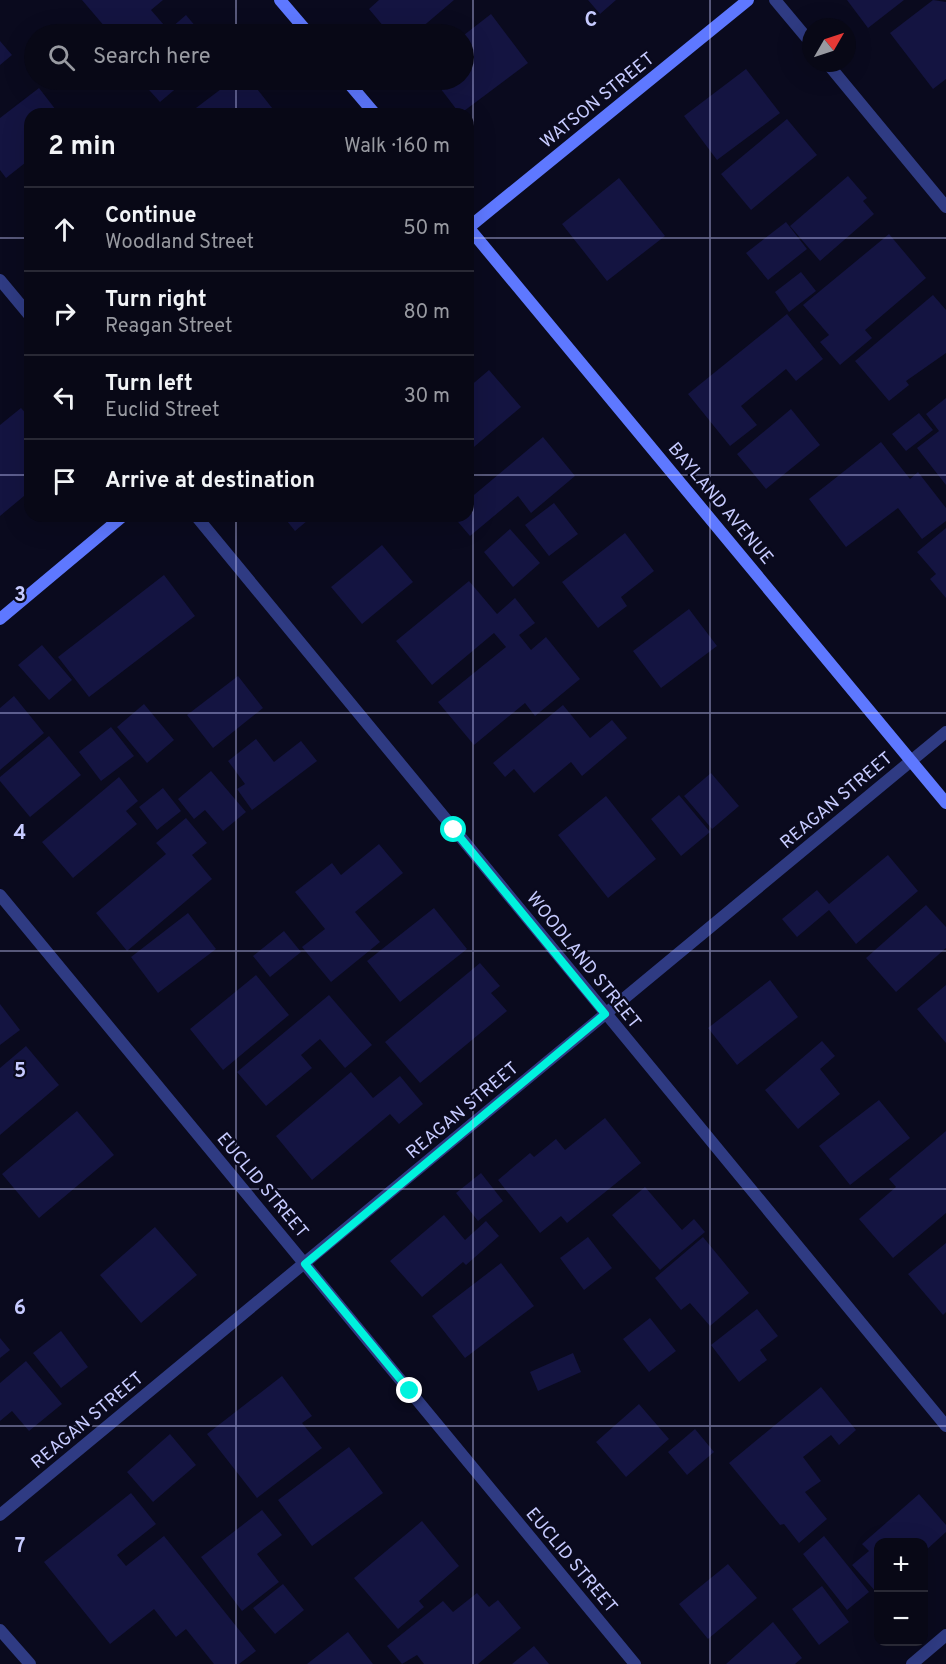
<!DOCTYPE html>
<html lang="en">
<head>
<meta charset="utf-8">
<style>
	body { margin:0; font-family:Overpass,sans-serif; background:#11111f; color:#f1f3f6 }
	.controls { position:absolute; right:18px; bottom:18px; display:grid; overflow:hidden; border-radius:12px; box-shadow:0 6px 24px #0002 }
	.controls button { width:54px; height:54px; display:grid; place-items:center; padding:0; border:0; border-bottom:2px solid #292935; background:#080816; color:#f1f3f6; font:30px sans-serif }
	.compass { position:absolute; left:802px; top:18px; width:54px; height:54px; border-radius:50%; background:#080816; box-shadow:0 6px 24px #0002; rotate:51deg }
	.stop { position:absolute; width:18px; height:18px; margin:-14px; border:4px solid #00f2dd; border-radius:50%; background:#fff }
	.stop.end { background:#00f2dd; border-color:#fff; box-shadow:0 2px 6px #0008 }
	.list { margin:0; padding:0; list-style:none }
	h2 { display:flex; justify-content:space-between; align-items:center; height:78px; margin:0; padding:0 24px; font-size:26px }
	h2 small { font-size:20px; font-weight:400; color:#989aa1 }
	.list li { display:grid; grid-template-columns:39px 1fr auto; gap:18px; align-items:center; box-sizing:border-box; height:84px; padding:0 24px; border-top:2px solid #292935 }
	.list b { display:block; font-size:22px; white-space:nowrap }
	.list p { margin:0; font-size:20px; white-space:nowrap; color:#989aa1 }
	.list em { font-size:20px; font-style:normal; color:#989aa1 }
	.icon { flex:none; width:33px; height:33px; fill:none; stroke:currentColor; stroke-width:2; stroke-linecap:round; stroke-linejoin:round }
	.map { position:relative; flex:none; width:946px; height:1664px; overflow:hidden }
	.search { position:absolute; background:#080816; box-shadow:0 6px 24px #0002; left:24px; top:24px; width:450px; height:66px; display:flex; align-items:center; gap:15px; box-sizing:border-box; padding:0 21px; border-radius:33px; color:#989aa1; font-size:22px }
	.panel { position:absolute; background:#080816; box-shadow:0 6px 24px #0002; left:24px; top:108px; width:450px; height:414px; border-radius:18px }
	.map>svg:first-child { display:block }
	.building { fill:#141441 }
	.lines { fill:none; stroke-linecap:round; stroke-linejoin:round }
	.street { stroke:#2f3b83; stroke-width:12 }
	.secondary { stroke:#5e78ff; stroke-width:12 }
	.route { stroke:#00f2dd; stroke-width:8 }
	.grid { fill:none; stroke:#c7cbff; stroke-width:1.5; stroke-opacity:0.55 }
	.labels { text-anchor:middle; stroke-width:4.5; stroke-linejoin:round; paint-order:stroke }
	.street-label { font-size:18px; fill:#c7cbff; stroke:#0a0a1e }
	.grid-label { font-size:20px; text-anchor:middle; font-weight:bold; fill:#c7cbff; stroke:#0a0a1e; stroke-width:4.5; stroke-linejoin:round; paint-order:stroke }
</style>
</head>
<body>
<div class="map">
<svg width="946" height="1664" viewBox="0 0 946 1664">
	<rect width="100%" height="100%" fill="#0a0a1e"/>
	<path class="building" d="M82,0H163L151,10L164,25L152,34H111Z
		M379,0H454L414,34H390L369,9Z
		M588,0H616L600,14Z
		M847,0H904L868,28Z
		M933,0L946,2V79L933,89L890,33Z
		M491,14L528,63L460,114L434,80H464V35Z
		M186,15L202,34H164Z
		M0,41L12,55L0,65Z
		M746,69L780,113L717,160L684,116Z
		M140,80H186L160,102Z
		M233,80H250L276,113L188,114Z
		M39,88L59,114H30V159L6,178L0,170V118Z
		M787,119L817,155L751,210L721,174Z
		M848,176L867,198L863,201L874,214L820,261L790,226Z
		M619,178L665,236L607,281L562,224Z
		M786,222L807,249L768,280L746,253Z
		M889,234L926,278L865,330L872,338L840,365L820,342L829,335L803,305Z
		M801,272L816,291L789,312L775,292Z
		M933,295L946,310V353L906,381L909,385L889,401L855,361Z
		M787,314L823,359L796,381L786,369L741,406L757,425L730,446L688,394Z
		M489,370L521,407L468,452V388Z
		M946,398V485L917,448L939,431L926,414Z
		M21,408L30,418V491L0,516V425Z
		M791,409L820,445L766,489L737,454Z
		M919,413L933,430L906,451L892,434Z
		M543,437L575,476L531,513L518,496L470,536L453,516H468V500Z
		M881,442L910,479L918,472L946,508V521L922,539L898,508L846,547L809,499Z
		M554,503L578,534L549,556L525,525Z
		M283,516H313L295,531Z
		M946,528V598L930,579L936,574L917,552Z
		M510,529L540,563L513,587L484,552Z
		M625,533L654,571L621,597L627,606L598,628L562,582Z
		M382,545L413,582L362,624L331,587Z
		M164,575L195,616L89,697L58,657Z
		M469,581L497,614L515,598L535,623L519,635L531,650L546,637L580,679L535,716L525,703L474,745L438,702L506,647L494,633L432,685L396,641Z
		M689,609L717,646L661,688L633,651Z
		M42,645L72,680L49,700L18,665Z
		M238,676L263,708L213,748L187,715Z
		M14,696L44,733L0,770V708Z
		M144,704L174,740L147,763L117,727Z
		M563,705L590,738L612,720L627,738L582,776L571,762L534,793L514,769L505,777L493,763Z
		M111,727L134,756L101,781L79,752Z
		M49,736L81,775L30,817L0,781V777Z
		M256,739L274,762L301,741L317,761L252,810L237,789L245,784L228,761Z
		M211,771L246,812L223,831L205,810L194,819L178,799Z
		M711,773L739,806L712,829L684,796Z
		M119,777L138,801L126,811L137,824L73,878L42,842Z
		M163,788L181,811L157,830L139,807Z
		M679,795L710,832L681,856L651,819Z
		M606,796L656,859L608,898L558,835Z
		M186,818L207,843L192,855L212,879L127,951L96,913L166,854L156,843Z
		M379,844L403,873L355,912L380,942L331,982L302,947L325,929L295,892L332,863L341,875Z
		M888,855L918,891L856,944L829,910L797,937L782,919L817,890L829,904Z
		M926,905L946,927V948L896,992L866,958Z
		M434,908L467,949L400,1002L367,961Z
		M188,913L216,949L158,993L131,957Z
		M284,931L301,952L270,977L253,956Z
		M480,963L500,986L491,993L507,1011L420,1083L385,1042Z
		M256,975L289,1015L223,1070L190,1029Z
		M770,980L798,1017L737,1065L708,1028Z
		M946,985V1043L917,1009Z
		M329,995L372,1045L345,1068L320,1039L301,1055L312,1068L266,1106L237,1072Z
		M0,1004L20,1030L0,1045Z
		M822,1041L835,1056L820,1069L840,1094L798,1129L765,1090Z
		M26,1046L59,1085L0,1135V1068Z
		M351,1072L373,1098L400,1076L423,1104L399,1124L390,1114L312,1180L276,1136Z
		M879,1100L910,1138L850,1185L819,1146Z
		M77,1111L114,1155L39,1218L2,1174Z
		M605,1118L641,1163L567,1223L561,1216L540,1233L498,1180L530,1153L534,1157L556,1139L565,1150Z
		M946,1131V1213L893,1258L859,1219L896,1187L889,1179Z
		M481,1173L503,1201L478,1221L456,1193Z
		M645,1187L682,1230L694,1219L705,1232L660,1270L612,1215Z
		M444,1215L465,1240L486,1221L499,1236L466,1265L463,1262L422,1297L390,1261Z
		M155,1227L197,1275L141,1323L100,1275Z
		M588,1237L612,1268L584,1290L560,1258Z
		M703,1237L749,1293L710,1326L690,1303L681,1310L655,1278Z
		M946,1243V1312L943,1315L908,1274Z
		M501,1263L534,1306L465,1358L432,1316Z
		M757,1309L778,1336L760,1350L767,1360L739,1382L711,1345Z
		M650,1318L676,1351L649,1372L623,1339Z
		M61,1331L88,1367L61,1388L33,1353Z
		M0,1338L10,1350L0,1358Z
		M573,1353L581,1372L538,1391L530,1372Z
		M26,1361L62,1404L29,1431L12,1411L0,1421V1383Z
		M282,1376L312,1416L302,1423L322,1448L257,1498L207,1434Z
		M821,1387L856,1430L839,1445L831,1435L803,1457L821,1481L805,1492L827,1519L799,1543L784,1524L780,1525L729,1463Z
		M639,1404L669,1439L626,1477L596,1442Z
		M695,1429L714,1452L687,1475L668,1452Z
		M170,1434L196,1465L153,1502L127,1472Z
		M349,1447L383,1493L312,1546L278,1500Z
		M131,1493L156,1524L117,1555L126,1566L164,1536L256,1651L239,1664H214L186,1629L176,1637L154,1609L110,1644L44,1562Z
		M919,1494L946,1525V1532L924,1552V1542H878L877,1593L852,1565L869,1551L862,1544Z
		M262,1510L282,1535L257,1554L279,1582L242,1611L201,1557Z
		M422,1521L459,1566L419,1601L424,1607L398,1629L354,1578Z
		M824,1536L869,1592L847,1610L803,1554Z
		M728,1564L757,1598L708,1639L679,1604Z
		M283,1584L304,1610L275,1634L253,1608Z
		M822,1586L849,1622L819,1645L792,1609Z
		M477,1593L489,1607L498,1600L521,1628L478,1664H424L417,1655L402,1664L387,1646L443,1601L453,1612Z
		M773,1622L802,1658L795,1664H726Z
		M348,1632L373,1664H307Z
		M534,1646L549,1664H512Z"/>
	<g class="lines">
		<path class="street" d="M775,0L811,43
			M827,63L946,207
			M0,280L30,316
			M196,516L946,1426
			M0,895L635,1664
			M0,1515L946,732
			M0,1630L30,1664
			M912,1664L946,1635"/>
		<path class="secondary" d="M280,0L309,34
			M346,80L375,114
			M468,227L946,803
			M468,228L748,0
			M0,619L123,516"/>
	</g>
	<g class="lines">
		<path class="route" d="M410,1391L305,1264L605,1014L454,830"/>
	</g>
	<path class="grid" d="M236,0V34M473,0V1664M710,0V1664M236,80V114M0,238H30M468,238H946M0,475H30M468,475H946M236,516V1664M0,713H946M0,951H946M0,1189H946M0,1426H946"/>
	<g class="labels">
		<g class="street-label">
			<text transform="translate(597 100) rotate(-39)" y="6">WATSON STREET</text>
			<text transform="translate(721 503) rotate(50)" y="6">BAYLAND AVENUE</text>
			<text transform="translate(836 800) rotate(-40)" y="6">REAGAN STREET</text>
			<text transform="translate(584 960) rotate(51)" y="6">WOODLAND STREET</text>
			<text transform="translate(462 1110) rotate(-40)" y="6">REAGAN STREET</text>
			<text transform="translate(263 1185) rotate(50)" y="6">EUCLID STREET</text>
			<text transform="translate(87 1420) rotate(-40)" y="6">REAGAN STREET</text>
			<text transform="translate(572 1560) rotate(50)" y="6">EUCLID STREET</text>
		</g>
	</g>
	<g class="grid-label">
		<text x="591" y="26">C</text>
		<text x="20" y="601">3</text>
		<text x="20" y="839">4</text>
		<text x="20" y="1077">5</text>
		<text x="20" y="1314">6</text>
		<text x="20" y="1552">7</text>
	</g>
</svg>
<div class="controls">
<button>+</button>
<button>−</button>
</div>
<svg class="compass" viewBox="-18 -18 36 36"><path d="M0-13l5 13h-10z" fill="#e53935"/><path d="M0 13l5-13h-10z" fill="#989aa1"/></svg>
<div class="stop" style="left:454px;top:830px"></div>
<div class="stop end" style="left:410px;top:1391px"></div>
<div class="search"><svg class="icon" aria-label="search" viewBox="0 0 24 24"><circle cx="10" cy="10" r="6"/><path d="M15 15l6 6"/></svg>Search here</div>
<section class="panel">
<h2>2 min<small>Walk · 160 m</small></h2>
<ul class="list">
<li><svg class="icon" aria-label="ahead" viewBox="0 0 24 24"><path d="M12 20V5M6 11l6-6 6 6"/></svg><div><b>Continue</b><p>Woodland Street</p></div><em>50 m</em></li>
<li><svg class="icon" aria-label="right" viewBox="0 0 24 24"><path d="M7 20v-9h11M14 6l5 5-5 5"/></svg><div><b>Turn right</b><p>Reagan Street</p></div><em>80 m</em></li>
<li><svg class="icon" aria-label="left" viewBox="0 0 24 24"><path d="M17 20v-9H6M10 6l-5 5 5 5"/></svg><div><b>Turn left</b><p>Euclid Street</p></div><em>30 m</em></li>
<li><svg class="icon" aria-label="arrive" viewBox="0 0 24 24"><path d="M6 21V4h12l-3 4 3 4H6"/></svg><div><b>Arrive at destination</b></div></li>
</ul>
</section>
</div>
</body>
</html>
